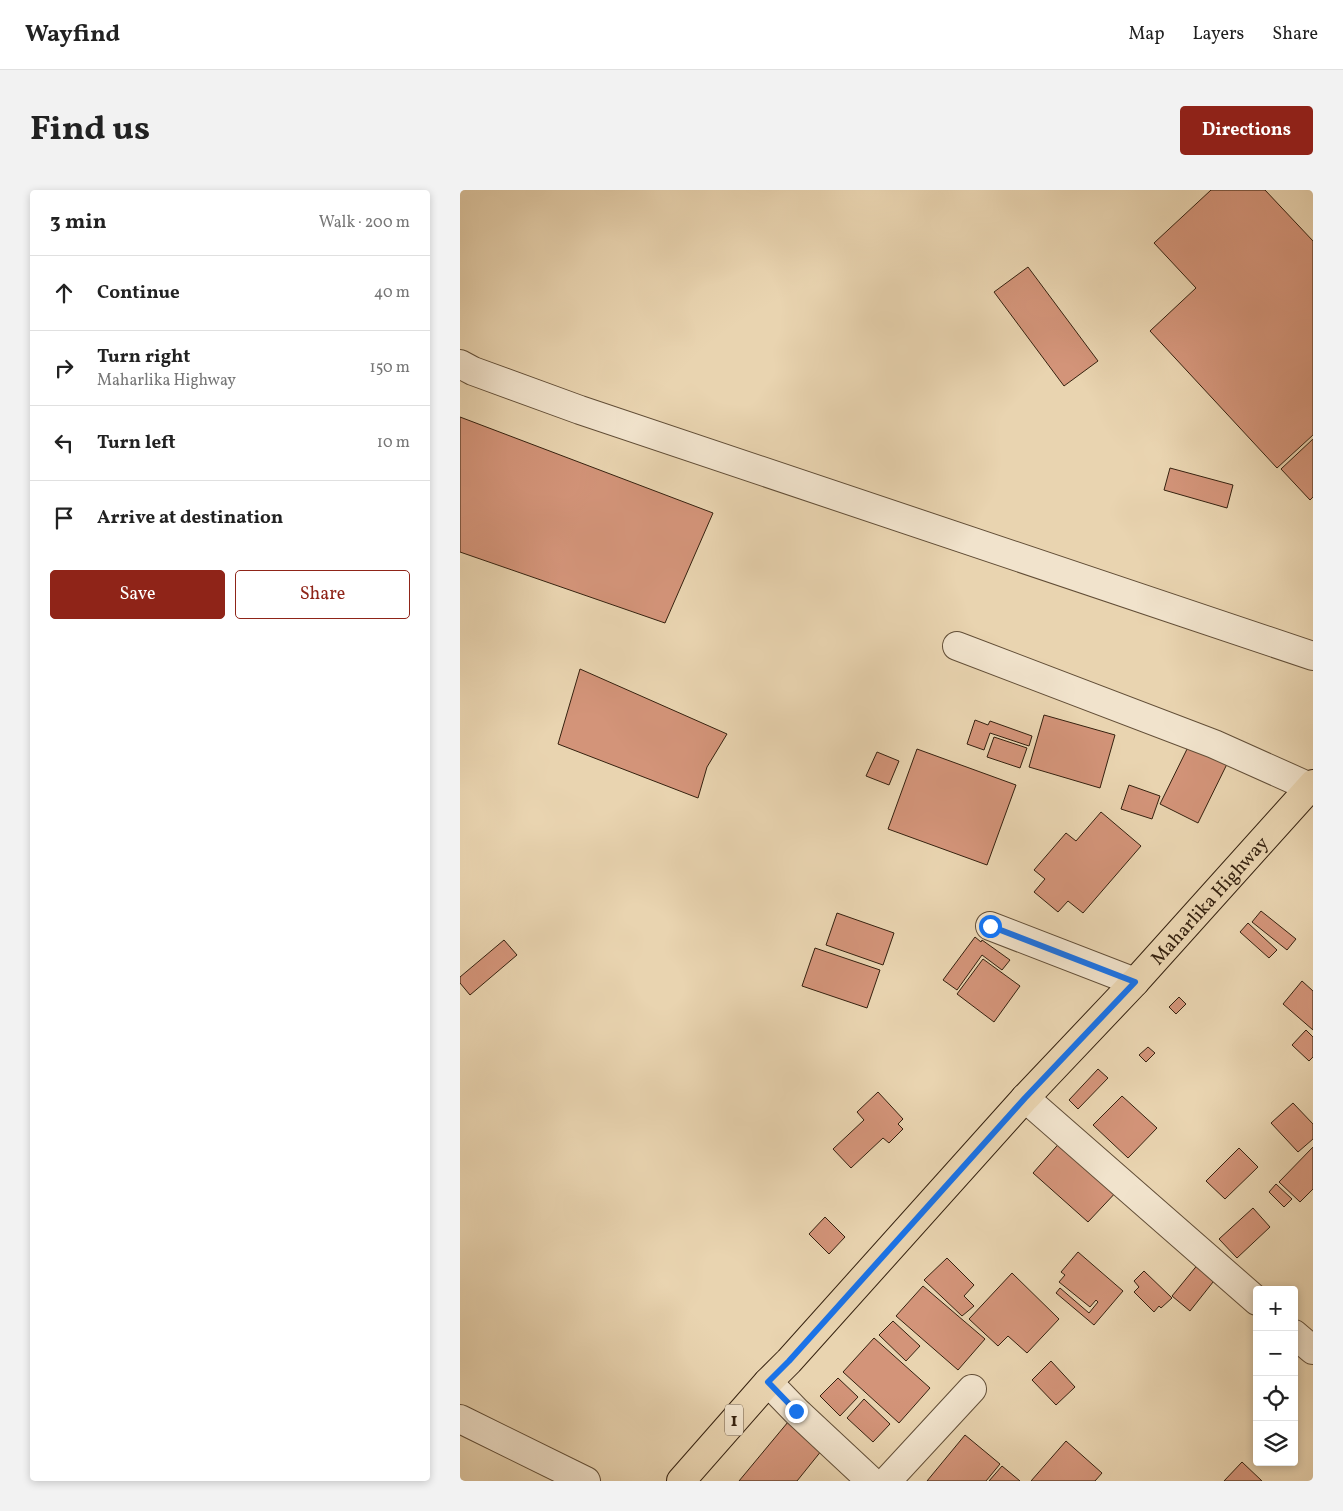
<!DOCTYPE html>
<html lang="en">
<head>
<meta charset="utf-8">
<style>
	body { margin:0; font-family:Vollkorn,serif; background:#f2f2f2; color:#222 }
	.controls { position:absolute; right:15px; bottom:15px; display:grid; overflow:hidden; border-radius:5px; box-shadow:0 2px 8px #0003 }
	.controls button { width:45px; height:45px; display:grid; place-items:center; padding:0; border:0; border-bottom:1px solid #e0e0e0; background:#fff; color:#222; font:25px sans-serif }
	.stop { position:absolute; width:15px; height:15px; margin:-11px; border:4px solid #1a73e8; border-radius:50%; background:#fff }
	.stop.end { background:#1a73e8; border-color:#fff; box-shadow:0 1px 5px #0008 }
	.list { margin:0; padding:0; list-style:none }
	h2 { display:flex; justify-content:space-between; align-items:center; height:65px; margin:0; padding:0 20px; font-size:21px }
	h2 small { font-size:16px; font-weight:400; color:#767676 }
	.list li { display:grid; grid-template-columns:32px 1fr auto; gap:15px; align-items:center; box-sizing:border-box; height:75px; padding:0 20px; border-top:1px solid #e0e0e0 }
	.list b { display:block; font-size:19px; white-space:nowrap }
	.list p { margin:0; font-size:16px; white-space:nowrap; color:#767676 }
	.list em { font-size:16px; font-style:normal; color:#767676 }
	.actions { display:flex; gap:10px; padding:15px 20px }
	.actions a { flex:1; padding:11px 0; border:1px solid #8f2418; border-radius:5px; text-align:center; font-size:18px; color:#8f2418 }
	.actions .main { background:#8f2418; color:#fff }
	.icon { flex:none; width:28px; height:28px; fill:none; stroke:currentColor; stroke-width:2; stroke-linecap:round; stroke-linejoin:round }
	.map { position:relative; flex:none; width:853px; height:1291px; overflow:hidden; border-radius:5px }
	header { display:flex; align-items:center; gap:30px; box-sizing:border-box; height:70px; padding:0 25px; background:#fff; border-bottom:1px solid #e0e0e0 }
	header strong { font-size:24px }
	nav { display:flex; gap:28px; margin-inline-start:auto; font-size:18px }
	.intro { display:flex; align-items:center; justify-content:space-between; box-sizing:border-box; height:120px; padding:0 30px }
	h1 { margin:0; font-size:35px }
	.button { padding:12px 22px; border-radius:5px; background:#8f2418; color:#fff; font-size:18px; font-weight:700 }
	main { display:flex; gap:30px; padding:0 30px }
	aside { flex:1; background:#fff; border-radius:5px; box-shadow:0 2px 8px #0003 }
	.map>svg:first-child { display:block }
	.building { fill:#d39479; stroke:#35210f }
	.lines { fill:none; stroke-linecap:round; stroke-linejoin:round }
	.minor-casing { stroke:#624e37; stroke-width:30 }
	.major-casing { stroke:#35210f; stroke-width:30 }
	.minor { stroke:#f1e3cc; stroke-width:28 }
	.major { stroke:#e9d4b0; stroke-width:28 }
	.route { stroke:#1a73e8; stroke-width:6 }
	.labels { text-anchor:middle; stroke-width:4; stroke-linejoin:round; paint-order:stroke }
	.shield { fill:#f1e3cc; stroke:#6d5b48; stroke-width:1 }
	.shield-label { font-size:18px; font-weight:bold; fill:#35210f }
	.street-label { font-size:19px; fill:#35210f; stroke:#f1e3cc }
</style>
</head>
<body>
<header>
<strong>Wayfind</strong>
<nav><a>Map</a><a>Layers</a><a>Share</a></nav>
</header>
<div class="intro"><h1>Find us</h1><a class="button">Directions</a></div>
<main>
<aside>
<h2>3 min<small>Walk · 200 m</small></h2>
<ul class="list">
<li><svg class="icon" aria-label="ahead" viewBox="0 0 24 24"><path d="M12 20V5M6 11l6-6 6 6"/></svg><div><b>Continue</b></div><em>40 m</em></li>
<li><svg class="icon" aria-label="right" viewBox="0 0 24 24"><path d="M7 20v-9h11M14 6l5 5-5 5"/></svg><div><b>Turn right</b><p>Maharlika Highway</p></div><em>150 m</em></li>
<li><svg class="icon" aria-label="left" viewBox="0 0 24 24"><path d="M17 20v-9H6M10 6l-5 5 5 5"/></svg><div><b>Turn left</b></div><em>10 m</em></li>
<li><svg class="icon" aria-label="arrive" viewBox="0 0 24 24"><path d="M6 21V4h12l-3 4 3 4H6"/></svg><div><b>Arrive at destination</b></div></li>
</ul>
<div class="actions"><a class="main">Save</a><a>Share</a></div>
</aside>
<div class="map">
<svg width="853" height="1291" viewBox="0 0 853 1291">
	<rect width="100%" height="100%" fill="#e9d4b0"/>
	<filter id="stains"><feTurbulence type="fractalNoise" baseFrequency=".004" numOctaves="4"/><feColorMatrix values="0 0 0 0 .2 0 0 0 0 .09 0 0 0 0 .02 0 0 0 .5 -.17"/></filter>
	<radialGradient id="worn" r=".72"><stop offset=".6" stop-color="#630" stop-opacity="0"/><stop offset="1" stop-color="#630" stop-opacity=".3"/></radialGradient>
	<path class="building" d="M751,0H805L853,51V245L817,278L690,141L736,98L694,53Z
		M568,77L638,171L604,196L534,102Z
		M0,227L253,323L205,433L0,362Z
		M853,249V307L850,310L821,279Z
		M710,278L773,295L767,318L704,300Z
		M120,479L267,544L247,577L238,608L98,554Z
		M584,525L655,545L640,598L569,577Z
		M515,530L528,535L530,531L572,546L569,556L530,543L524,560L507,554Z
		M534,547L567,558L560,578L527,567Z
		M731,551L769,570L738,633L700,614Z
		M457,559L556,595L527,675L428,639Z
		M417,562L439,571L429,595L406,586Z
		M669,595L700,606L692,629L661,619Z
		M641,622L681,656L623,723L608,711L598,722L574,702L585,689L574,680L606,643L616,651Z
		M801,721L836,749L827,760L792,732Z
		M377,723L434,743L423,775L366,755Z
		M788,733L817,760L809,768L780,742Z
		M515,747L521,752L522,750L550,770L542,780L522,765L497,800L483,790Z
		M44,750L57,765L10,805L0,793V787Z
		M355,758L420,780L407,818L342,796Z
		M523,769L560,796L534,832L497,804Z
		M842,791L853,801V840L823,814Z
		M719,807L726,814L716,824L709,817Z
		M846,840L853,847V867L849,871L832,855Z
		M688,857L695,863L686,872L679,865Z
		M638,879L648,888L618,919L609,910Z
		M418,902L443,929L438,934L443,939L429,953L423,948L391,978L373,959L404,930L397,922Z
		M662,906L697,938L668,968L633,935Z
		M833,913L853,934V949L838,962L811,933Z
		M603,949L659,999L628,1032L573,983Z
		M853,957V999L840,1012L819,992Z
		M779,958L798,977L765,1009L746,991Z
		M816,994L832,1009L824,1017L809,1002Z
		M793,1018L810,1037L777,1068L759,1049Z
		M365,1027L385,1047L369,1064L349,1044Z
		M618,1062L663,1101L634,1135L596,1103L600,1098L629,1123L638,1112L636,1110L630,1117L599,1092L605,1085L601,1082Z
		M744,1067L761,1082L730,1121L712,1106Z
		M487,1068L514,1095L504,1106L514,1116L502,1126L464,1090Z
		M684,1081L712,1108L701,1118L699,1116L694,1122L674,1102L679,1097L674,1091Z
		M552,1083L599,1129L567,1163L548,1146L538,1156L509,1129Z
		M463,1096L525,1149L498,1180L436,1126Z
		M433,1131L460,1156L446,1171L419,1145Z
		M414,1148L470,1198L439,1233L383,1182Z
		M591,1171L615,1197L596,1215L572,1190Z
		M378,1188L398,1207L380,1226L360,1206Z
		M404,1209L430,1234L413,1252L387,1228Z
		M328,1232L362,1260L337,1291H279Z
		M505,1245L540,1274L526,1291H467Z
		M606,1251L642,1283L635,1291H571Z
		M782,1272L802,1291H764Z
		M542,1276L560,1291H529Z"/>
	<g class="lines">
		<g class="minor-casing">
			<path id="minor" d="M0,174L13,181L120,220L853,466
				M497,456L754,554L850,597
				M530,736L675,792
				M565,908L797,1111
				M834,1144L853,1160
				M308,1192L336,1221L411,1291
				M0,1229L126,1291
				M427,1291L512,1199"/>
		</g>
		<g class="major-casing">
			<g id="major">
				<path id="s1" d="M221,1291L308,1192L329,1171L565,908L675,792L853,594"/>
			</g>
		</g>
		<use href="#minor" class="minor"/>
		<use href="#major" class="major"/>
	</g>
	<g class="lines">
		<path class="route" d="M336,1221L308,1192L329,1171L565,908L675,792L530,736"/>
	</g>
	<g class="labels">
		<rect class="shield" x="265" y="1214.5" width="18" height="31" rx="4"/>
		<g class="shield-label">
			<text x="274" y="1236">1</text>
		</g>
		<g class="street-label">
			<text dy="7" stroke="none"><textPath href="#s1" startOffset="785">Maharlika Highway</textPath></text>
		</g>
	</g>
	<rect width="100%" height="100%" filter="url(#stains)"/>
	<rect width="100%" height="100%" fill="url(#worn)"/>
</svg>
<div class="controls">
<button>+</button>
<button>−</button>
<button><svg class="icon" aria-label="locate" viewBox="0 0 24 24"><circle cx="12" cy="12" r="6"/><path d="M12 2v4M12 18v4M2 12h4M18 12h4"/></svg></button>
<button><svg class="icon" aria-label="layers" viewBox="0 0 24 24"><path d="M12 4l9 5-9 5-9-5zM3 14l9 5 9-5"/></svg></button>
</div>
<div class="stop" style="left:530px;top:736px"></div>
<div class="stop end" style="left:336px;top:1221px"></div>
</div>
</main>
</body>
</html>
